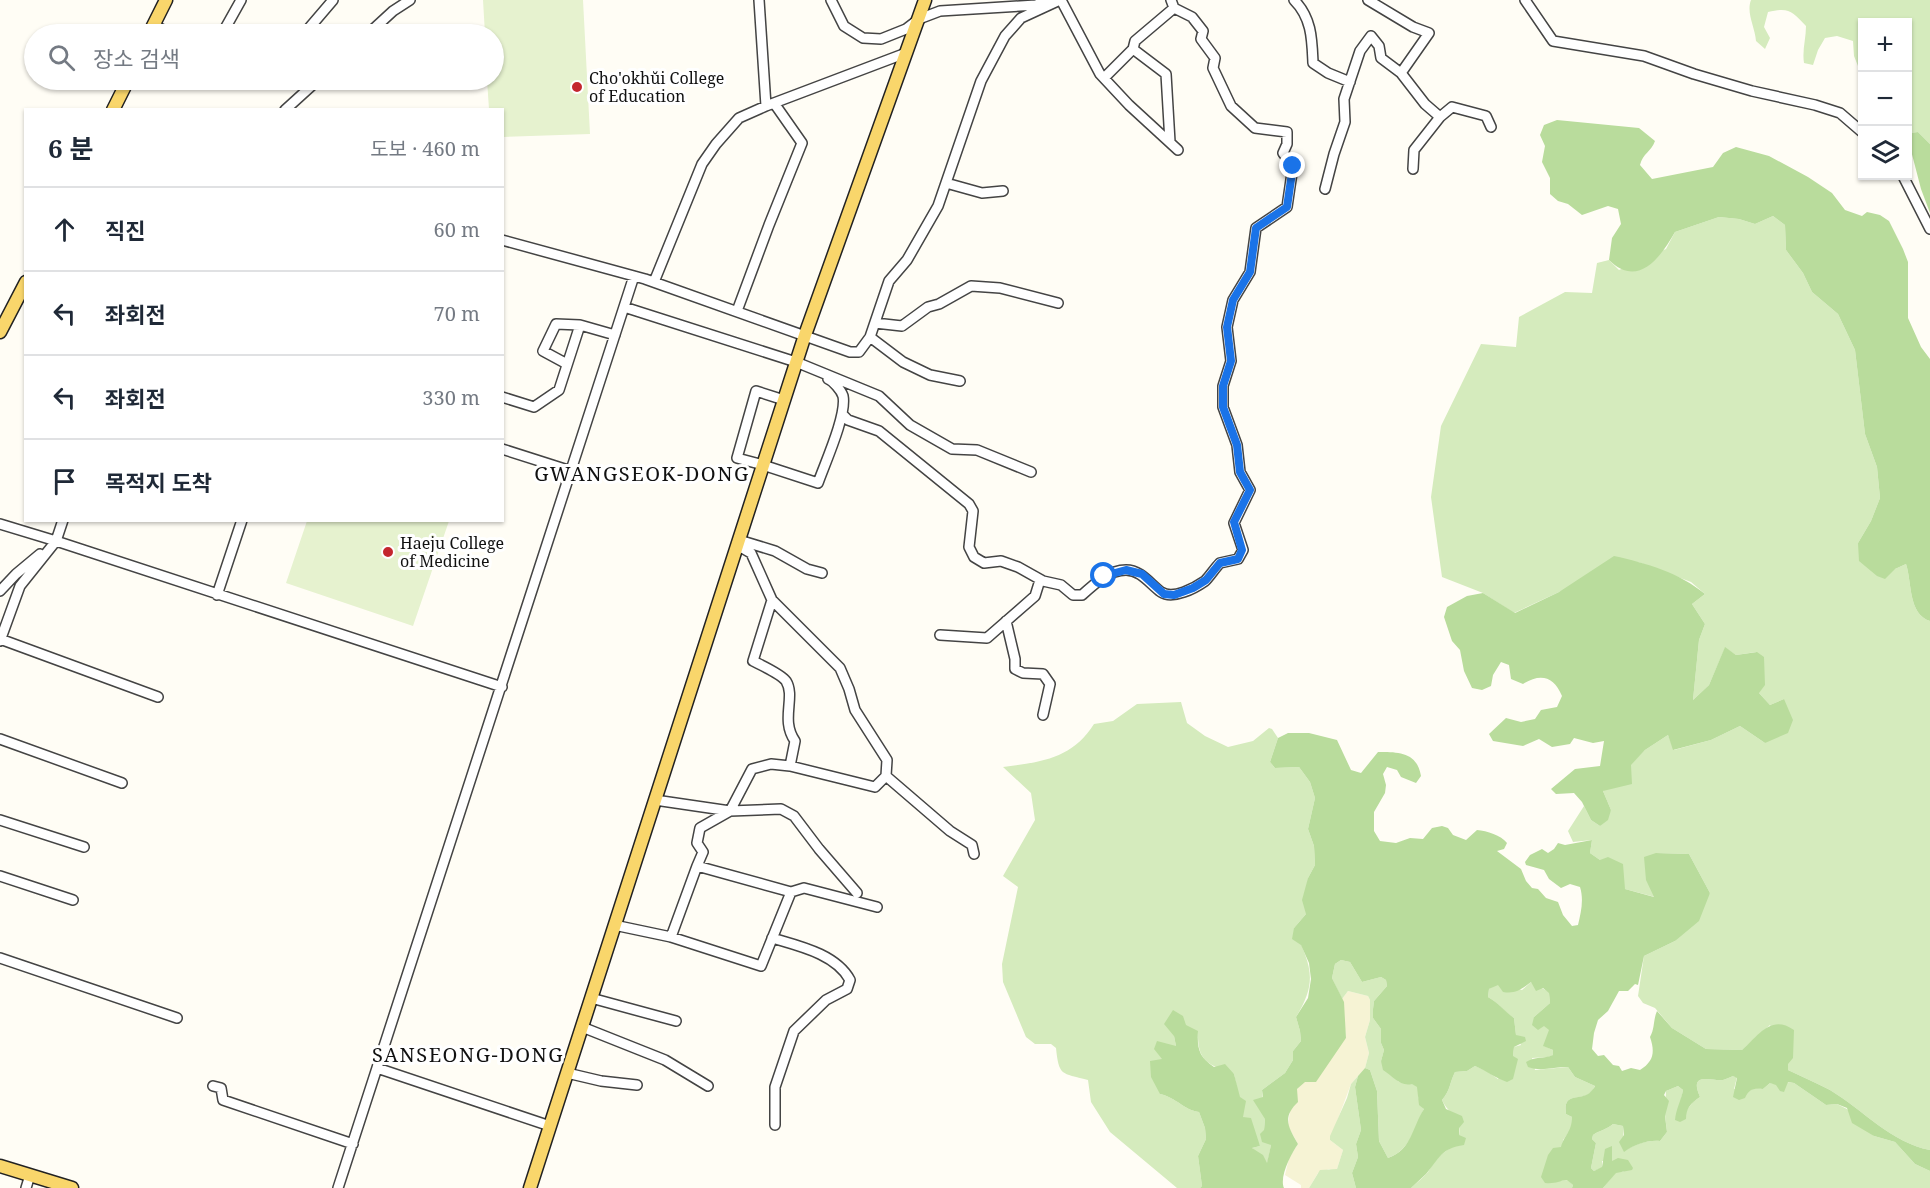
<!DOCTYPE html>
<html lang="ko">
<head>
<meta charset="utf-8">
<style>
	body { margin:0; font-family:"Noto Serif","Noto Sans KR",serif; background:#f6f6f7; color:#1f2937 }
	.controls { position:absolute; right:18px; top:18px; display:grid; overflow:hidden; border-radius:0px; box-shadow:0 2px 4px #0004 }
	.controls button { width:54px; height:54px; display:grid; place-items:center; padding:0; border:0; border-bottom:2px solid #e0e1e3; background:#fff; color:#1f2937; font:30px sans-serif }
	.stop { position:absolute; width:18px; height:18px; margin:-14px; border:4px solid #1a73e8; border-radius:50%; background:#fff }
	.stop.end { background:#1a73e8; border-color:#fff; box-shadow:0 2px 6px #0008 }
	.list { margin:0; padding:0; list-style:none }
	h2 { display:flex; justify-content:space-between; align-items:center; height:78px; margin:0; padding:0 24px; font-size:26px }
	h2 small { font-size:20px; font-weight:400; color:#747a83 }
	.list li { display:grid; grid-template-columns:39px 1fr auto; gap:18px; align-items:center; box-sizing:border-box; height:84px; padding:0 24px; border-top:2px solid #e0e1e3 }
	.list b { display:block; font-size:22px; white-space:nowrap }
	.list em { font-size:20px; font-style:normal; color:#747a83 }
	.icon { flex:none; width:33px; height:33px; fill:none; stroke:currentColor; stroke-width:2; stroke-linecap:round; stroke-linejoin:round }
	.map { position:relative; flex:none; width:1930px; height:1188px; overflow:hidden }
	.search { position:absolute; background:#fff; box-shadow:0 2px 4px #0004; left:24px; top:24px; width:480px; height:66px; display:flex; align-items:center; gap:15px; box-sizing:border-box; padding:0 21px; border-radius:33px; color:#747a83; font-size:22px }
	.panel { position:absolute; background:#fff; box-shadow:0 2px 4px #0004; left:24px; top:108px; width:480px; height:414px; border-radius:0px }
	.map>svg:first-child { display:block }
	.farmland { fill:#f6f3d4 }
	.green { fill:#d5ebbd }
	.forest { fill:#b9dc9c }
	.pitch { fill:#e6f2cf }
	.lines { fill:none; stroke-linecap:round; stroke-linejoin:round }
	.minor-casing { stroke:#444; stroke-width:12 }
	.major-casing { stroke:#222; stroke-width:15 }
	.minor { stroke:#fff; stroke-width:9 }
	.major { stroke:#f9d66b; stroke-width:12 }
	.route { stroke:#1a73e8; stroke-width:8 }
	.poi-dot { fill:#c4262e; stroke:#fff; stroke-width:2 }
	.labels { text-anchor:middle; stroke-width:6; stroke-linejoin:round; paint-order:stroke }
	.poi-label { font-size:16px; fill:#111; stroke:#fff; text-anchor:start }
	.quarter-label { font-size:20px; letter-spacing:1.5px; fill:#111; stroke:#fff }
</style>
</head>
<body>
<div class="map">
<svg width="1930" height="1188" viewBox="0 0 1930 1188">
	<rect width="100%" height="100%" fill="#fffdf5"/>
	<path class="farmland" d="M1348,991L1368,996L1370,1000V1020L1365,1037L1369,1053L1365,1068L1351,1084L1330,1140L1343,1150L1337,1169L1335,1171L1329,1169L1318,1173L1309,1188H1301V1185L1285,1175L1289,1158L1298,1144L1288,1126L1290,1110L1297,1089L1346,1038L1342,999Z"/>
	<path class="green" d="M1751,0H1930V144L1918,132L1910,133L1908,130V22H1862V76L1854,56L1853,41L1837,36L1825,38L1818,50L1813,65L1804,63C1802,50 1806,39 1806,26C1792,11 1789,7 1768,12L1764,27L1770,38L1765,49L1756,41C1755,27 1746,13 1751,0Z
		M1773,216L1785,225L1786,250L1803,273L1812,292L1838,314L1855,350L1865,434L1877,467L1880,498L1871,521L1858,543L1895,569L1906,564C1912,582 1908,614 1930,621V1150C1892,1143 1863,1110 1830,1090C1817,1083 1802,1077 1788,1070V1064L1770,1025L1742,1050L1706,1049L1672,1028L1655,1008L1643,1003L1638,996L1644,956L1675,941L1710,893L1689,854L1656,853L1655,897L1625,889L1600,860L1590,853L1592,840L1573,842L1568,831L1584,806L1591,820L1600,826L1611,810L1603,791L1645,750L1668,735L1674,750L1711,740L1740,726L1765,743L1784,699L1770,705L1759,693L1756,652L1736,655L1725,648L1709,685L1693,700L1699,640L1705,624L1692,604L1705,594L1691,582L1638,562L1559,592L1514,613L1483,593L1442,577L1431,497L1441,426L1481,344L1516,347L1519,317L1565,292L1592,293L1597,263L1609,260L1619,270L1666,249L1675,232L1719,217L1739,219L1755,224Z
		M1181,702L1187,723L1205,736L1228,747L1253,741L1269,728L1272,729L1278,738L1270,762L1275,768L1299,767L1310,782L1315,798L1308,829L1314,846L1315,865L1308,878L1306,914L1294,928C1310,965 1319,980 1296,1017L1300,1031L1301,1041L1293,1051V1060L1285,1073L1262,1090L1265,1119L1264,1130L1271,1145L1267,1165L1252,1148L1260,1146L1243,1117L1234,1074C1208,1064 1197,1062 1198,1031L1174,1036L1176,1046L1162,1059L1160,1094C1177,1098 1184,1110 1199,1112L1205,1128L1206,1139L1198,1156L1202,1186L1200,1188H1177L1110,1132L1091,1102L1088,1080C1061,1073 1059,1076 1056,1048L1051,1044H1035L1026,1037L1003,982L1002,964L1018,887L1003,876L1035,820L1031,793L1003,767C1041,762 1072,759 1094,724L1113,721L1137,704Z
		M1341,960L1350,962L1362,982L1381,977L1386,980L1387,986L1374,1001L1373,1009V1018L1381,1029V1043L1384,1050L1381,1061L1399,1082L1412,1083L1418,1087V1097L1424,1109C1415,1128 1410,1150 1388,1158L1379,1141L1377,1091L1370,1070L1365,1068L1369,1053L1365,1037L1370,1020V1000L1368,996L1348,991L1342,999L1332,978L1335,964Z
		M1531,982L1549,992L1550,1003L1534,1017L1550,1030L1544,1046L1553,1050L1554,1055L1548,1057L1532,1058L1535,1070L1568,1067L1575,1077L1595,1086C1593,1089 1592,1092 1589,1094C1577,1100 1563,1093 1566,1114L1572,1117V1128L1563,1140L1560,1181L1568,1180L1573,1185L1572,1188H1411C1416,1183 1423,1178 1428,1172C1431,1168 1432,1163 1436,1160C1445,1149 1462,1145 1459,1127C1456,1115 1446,1110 1442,1100C1451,1089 1449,1084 1455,1072L1467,1071L1475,1066L1485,1070L1498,1079L1513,1056L1514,1047L1521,1045L1516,1035L1514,1018C1504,1012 1499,1003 1488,997L1489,989L1498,984L1522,990Z
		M1358,1076L1355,1087L1361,1130L1356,1144L1358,1157L1352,1173L1356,1188H1309L1320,1170L1337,1169L1343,1150L1330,1140V1136L1347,1098L1351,1084Z
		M1733,1076L1737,1077L1734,1089L1749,1091L1754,1088L1763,1089L1770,1083L1786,1085L1787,1082L1794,1083L1826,1105L1837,1104L1847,1109L1874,1136L1895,1142L1915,1164L1930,1171V1188H1603L1616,1172H1624L1612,1161H1602V1168L1594,1171L1591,1168L1596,1143L1592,1139L1593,1135C1600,1130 1606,1130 1613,1124L1623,1126L1624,1151C1636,1144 1647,1140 1660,1141L1667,1132L1665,1115L1666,1091L1678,1086L1683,1090L1680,1105L1686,1111L1693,1102L1700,1097C1688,1070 1713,1082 1723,1080C1727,1079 1730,1077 1733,1076Z"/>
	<path class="forest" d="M1557,120L1639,128L1655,141C1651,152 1643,153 1640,165L1652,179L1713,167L1723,153L1736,147L1769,156L1808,177L1832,193L1845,210L1862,216L1867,212L1880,215L1889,221L1903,249L1908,262V318L1921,347L1930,359V621C1908,614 1912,582 1906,564L1895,569L1885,579L1877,576L1859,561L1858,543L1871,521L1880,498L1877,467L1865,434L1855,350L1838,314L1812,292L1803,273L1786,250L1785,225L1773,216L1755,224L1739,219L1719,217L1675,232C1661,257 1638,289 1609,260L1612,238L1621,224L1618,209L1608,206L1582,215L1568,204L1558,201L1550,194V178L1542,162L1545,146L1540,135L1544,125Z
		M1918,132L1930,144V213L1921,189L1908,139L1910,133Z
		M1614,556C1646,563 1680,573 1705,594L1692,604L1705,624L1699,640L1693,700L1709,685L1725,647L1736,655L1757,652L1764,657L1765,685L1759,693L1770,705L1784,699L1793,720L1788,733L1765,743L1740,726L1711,740L1673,750L1668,735L1645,750L1631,765L1632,784L1603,791L1611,810L1608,820L1600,826L1591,820L1582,802L1574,793L1556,794L1551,789L1575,769L1600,766L1604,741L1593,743L1574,738L1570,744L1552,747L1539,739L1523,746L1493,741L1489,734L1506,718L1521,722L1535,719L1541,710L1557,707L1562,696C1554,676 1540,673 1523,684L1511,679L1509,665L1501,662L1493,675L1491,686L1482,690L1472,688L1464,671L1460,650L1452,641L1444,617L1447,607L1467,596L1483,593L1515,613L1559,592Z
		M1288,733H1309L1337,740L1351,770L1361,773L1378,752C1399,752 1417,752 1421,776L1416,783L1401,777L1397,770L1387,767L1383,774L1386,785L1385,793L1374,812V831L1380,841L1396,843L1410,838L1423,839L1432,828L1442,826L1448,828L1453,835L1466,840L1477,830C1487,831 1501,835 1507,843L1504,849L1497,851L1521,869L1526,881L1532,888L1538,889L1546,898L1558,902L1563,915L1572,926L1578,925C1581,912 1584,900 1580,887L1570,884L1561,888L1549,879L1544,870L1526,865L1525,862L1530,855L1542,849L1548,853L1554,849L1558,843L1565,845L1592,840L1590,853L1600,860L1608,857L1623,864L1625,889L1654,897L1646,880L1644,857L1656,853L1689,854L1710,893L1699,921L1675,941L1644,956L1638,985L1635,984L1628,991H1619L1608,1011L1598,1020L1594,1033L1592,1049L1598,1056L1604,1055L1613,1065L1619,1066L1622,1071L1631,1068L1640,1070C1654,1061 1655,1052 1650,1037C1655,1028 1653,1020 1657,1011L1672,1028L1706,1049L1742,1050C1759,1035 1771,1014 1794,1030L1793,1058L1788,1064V1070C1802,1077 1817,1083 1830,1090C1863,1110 1892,1143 1930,1150V1171L1915,1164L1895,1142L1874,1136L1852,1123L1847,1108L1837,1104L1826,1105L1794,1083L1788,1082L1784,1092L1780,1091L1776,1085L1770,1083L1763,1089C1753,1088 1749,1089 1745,1098L1739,1100L1733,1097L1737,1078L1733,1076C1730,1077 1727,1079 1723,1080C1713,1082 1688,1070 1700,1097C1691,1103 1686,1108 1686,1119L1680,1122L1675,1120C1676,1109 1681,1101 1683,1090L1678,1086L1666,1091L1664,1095L1669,1101L1665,1116L1667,1132L1660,1141C1647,1140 1636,1144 1624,1152L1619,1142L1624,1135L1623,1126L1613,1124C1606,1130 1600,1130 1593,1135L1592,1139L1596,1143L1591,1168L1594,1171L1602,1167L1605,1149L1612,1146V1161L1618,1158L1628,1160L1633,1168L1632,1170L1616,1173L1603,1188H1572L1573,1185L1567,1180C1558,1181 1556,1184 1545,1183L1541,1177L1548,1155L1553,1148L1561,1147C1564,1135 1572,1132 1572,1117L1566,1114C1563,1093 1577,1100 1588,1094C1589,1094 1595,1087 1595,1086L1575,1077L1568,1067C1553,1067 1541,1072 1528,1067L1526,1062C1535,1056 1544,1059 1553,1055V1050L1543,1046L1549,1030L1544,1026L1538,1030L1532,1025L1534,1017L1550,1003L1549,993L1543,988L1536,991L1531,982C1521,990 1515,994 1503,992L1498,985L1489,989L1488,997C1499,1003 1505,1012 1514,1018L1516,1035L1525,1037L1526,1041L1514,1047L1513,1056L1518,1059L1513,1079L1507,1082C1495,1078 1487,1071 1475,1066L1467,1071L1455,1072C1449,1084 1451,1089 1442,1100L1446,1109L1462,1116L1464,1122L1459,1128V1135L1466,1138L1464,1145C1441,1148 1439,1159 1426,1174C1421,1179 1416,1183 1411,1188H1356L1352,1173L1358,1157L1356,1144L1361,1130L1355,1087L1358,1076L1365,1068L1370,1070L1377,1091L1379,1141L1388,1158C1412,1150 1412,1127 1424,1109L1419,1105L1417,1087L1412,1084C1400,1087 1393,1076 1383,1070L1381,1061L1384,1050L1381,1043V1029L1373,1018V1009L1374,1001L1387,986L1386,980L1381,977L1362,982L1350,962L1341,960L1335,964L1332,978L1344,1002L1346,1038L1316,1082H1305L1297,1089L1298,1102C1282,1117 1288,1127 1298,1144C1291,1154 1279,1177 1284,1188H1200L1202,1186L1198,1156L1206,1139L1205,1128L1199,1112C1184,1110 1177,1098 1160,1094L1151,1077L1150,1061L1162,1059L1154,1049L1157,1041L1176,1046L1174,1036L1164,1024L1173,1010L1183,1016L1186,1025L1198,1031C1197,1049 1199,1057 1214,1067L1225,1064L1234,1074L1240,1097L1246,1101L1243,1117L1251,1118L1260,1146L1252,1148L1263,1155L1267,1163L1271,1145L1262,1142L1260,1134L1264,1130L1265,1119L1253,1100L1263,1097L1262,1090L1285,1073L1293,1060V1051L1301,1041L1300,1031L1296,1017L1308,998L1311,979L1309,963L1301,945L1292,939L1294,928L1306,914L1302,900L1308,878L1315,865L1314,846L1308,829L1315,798L1310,782L1299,767L1275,768L1270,762L1278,738Z"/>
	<path class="pitch" d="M483,0H583L590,134L503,137L502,110L489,109L487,80H494V34H485Z
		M307,521H449L413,626L286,583Z"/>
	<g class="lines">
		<g class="minor-casing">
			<path id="minor" d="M759,0L766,106
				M831,0L844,26L863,38L881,39L906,29L919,19L940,11L1036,5L1046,1
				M1061,0L1100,74L1129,105L1178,150
				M1294,0C1312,18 1312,40 1313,63L1328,73L1350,82
				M1368,0L1413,27L1429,33L1401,73L1425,104L1440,117
				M1525,0L1553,41L1644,56L1694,74L1752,91L1815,105L1840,113L1862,132
				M154,25L171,34
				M222,34L241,0
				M264,34L291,32L300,34
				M304,34L333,0
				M368,34L393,11L410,0
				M1133,49L1166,74L1170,142
				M1104,78L1133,49L1135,41L1174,8L1171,0
				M285,110L318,80
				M1413,169L1414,150L1440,117L1452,107L1486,116L1491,127
				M1903,176L1930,229
				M946,183L982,193L1003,191
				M1325,189L1334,154L1345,122L1344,99L1360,51L1371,36L1379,46L1381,58L1401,73
				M502,240L645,279L850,352H859L870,337L889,281L907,260L938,206L981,81L1005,36L1021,18L1060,0
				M654,282L702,164L716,144L739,118L766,106L906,53
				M624,307L796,362L879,396L910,425L952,449L977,450L1031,472
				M737,311L769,225L802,143L774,103
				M875,323L902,326L928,307L939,304L971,286L1000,288L1058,303
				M870,337L903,362L930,375L960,381
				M567,364L543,351L556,324L580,325
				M502,397L534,407L559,390L580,325L615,335
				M784,400L756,391L737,458L763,465L818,483C825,463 847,415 843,396C841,390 833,381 828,379
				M842,414L848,420L879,431L969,504L973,511L969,547L974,557L984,563L1001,561L1018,567L1043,581L1061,585L1073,595H1082C1094,584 1109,570 1126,570C1141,570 1150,584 1161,592C1173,600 1195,588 1205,581C1210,576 1215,568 1220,563L1238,559L1243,550L1234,523L1250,490L1240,472L1237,445L1223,407V386L1231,361L1227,327L1233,300L1250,272L1256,228L1287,207L1293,166L1283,153L1287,144V132L1255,128L1231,106L1213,68L1215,58L1201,39L1203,31L1192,17L1174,8
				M502,449L571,471
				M0,524L56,541L502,687
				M739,540L775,551L807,569L822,573
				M737,545L751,553L772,600L840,668L849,689L855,710L887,760L886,776L950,831L972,845L974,854
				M0,591L16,574L40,554
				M217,595L242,520
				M772,600L753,661C761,665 781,674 786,681C796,697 780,720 795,741L790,766
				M1006,621L1015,659V669L1023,673L1043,674L1050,684L1043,715
				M940,635L987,638L1035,596L1040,580
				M0,639L158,697
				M0,641L20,586L56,541L63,520
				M0,739L122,783
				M655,800L730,811L781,809L794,816L819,849L857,893
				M0,820L84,847
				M697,866L703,852L697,843L700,828L730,811L752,769L771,764L790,766L875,787L886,776
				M0,876L73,900
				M614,925L671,937L761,966L791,892
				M671,937L697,866L791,892L804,888L877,907
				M772,938C799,946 836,954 850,980L847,989L826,1000L794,1031L775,1087V1125
				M0,958L177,1018
				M591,998L676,1021
				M582,1027L665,1060L708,1086
				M377,1068L550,1126
				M567,1073L601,1081L637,1085
				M213,1086L221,1088L223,1100L353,1144
				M26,1188L30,1175
				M338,1188L634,276"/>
		</g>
		<g class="major-casing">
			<path id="major" d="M149,34L166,0
				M113,110L128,80
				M0,332L26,282
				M0,1166L72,1188
				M530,1188L805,335L925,0"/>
		</g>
		<use href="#minor" class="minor"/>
		<use href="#major" class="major"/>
	</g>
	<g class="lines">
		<path class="route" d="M1104,576L1126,570L1142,574L1164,594L1174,595L1193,588L1206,580L1220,563L1238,559L1242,550L1234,522L1250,490L1240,472L1237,445L1223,407V386L1231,361L1227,327L1233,300L1250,272L1256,228L1287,207L1293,166"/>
	</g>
	<g class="poi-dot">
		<circle cx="577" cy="87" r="6"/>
		<circle cx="388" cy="552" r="6"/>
	</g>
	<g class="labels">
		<g class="poi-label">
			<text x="589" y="84">Cho'okhŭi College<tspan x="589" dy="18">of Education</tspan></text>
			<text x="400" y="549">Haeju College<tspan x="400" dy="18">of Medicine</tspan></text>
		</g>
		<g class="quarter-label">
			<text x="642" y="481">GWANGSEOK-DONG</text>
			<text x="468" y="1062">SANSEONG-DONG</text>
		</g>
	</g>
</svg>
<div class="controls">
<button>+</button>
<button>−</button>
<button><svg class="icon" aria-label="layers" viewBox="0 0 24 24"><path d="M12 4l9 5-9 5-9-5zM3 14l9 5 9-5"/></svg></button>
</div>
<div class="stop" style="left:1104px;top:576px"></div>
<div class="stop end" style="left:1293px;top:166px"></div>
<div class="search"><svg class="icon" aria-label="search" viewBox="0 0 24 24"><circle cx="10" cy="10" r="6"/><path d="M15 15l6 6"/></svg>장소 검색</div>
<section class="panel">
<h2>6 분<small>도보 · 460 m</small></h2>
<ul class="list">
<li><svg class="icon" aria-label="ahead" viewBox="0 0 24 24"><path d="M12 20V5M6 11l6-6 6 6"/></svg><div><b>직진</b></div><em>60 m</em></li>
<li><svg class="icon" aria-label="left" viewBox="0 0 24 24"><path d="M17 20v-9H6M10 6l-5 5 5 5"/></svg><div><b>좌회전</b></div><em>70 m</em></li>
<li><svg class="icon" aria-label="left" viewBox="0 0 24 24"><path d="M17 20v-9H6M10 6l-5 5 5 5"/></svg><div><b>좌회전</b></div><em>330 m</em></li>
<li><svg class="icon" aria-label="arrive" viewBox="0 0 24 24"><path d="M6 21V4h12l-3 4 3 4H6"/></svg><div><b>목적지 도착</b></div></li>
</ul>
</section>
</div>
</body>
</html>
